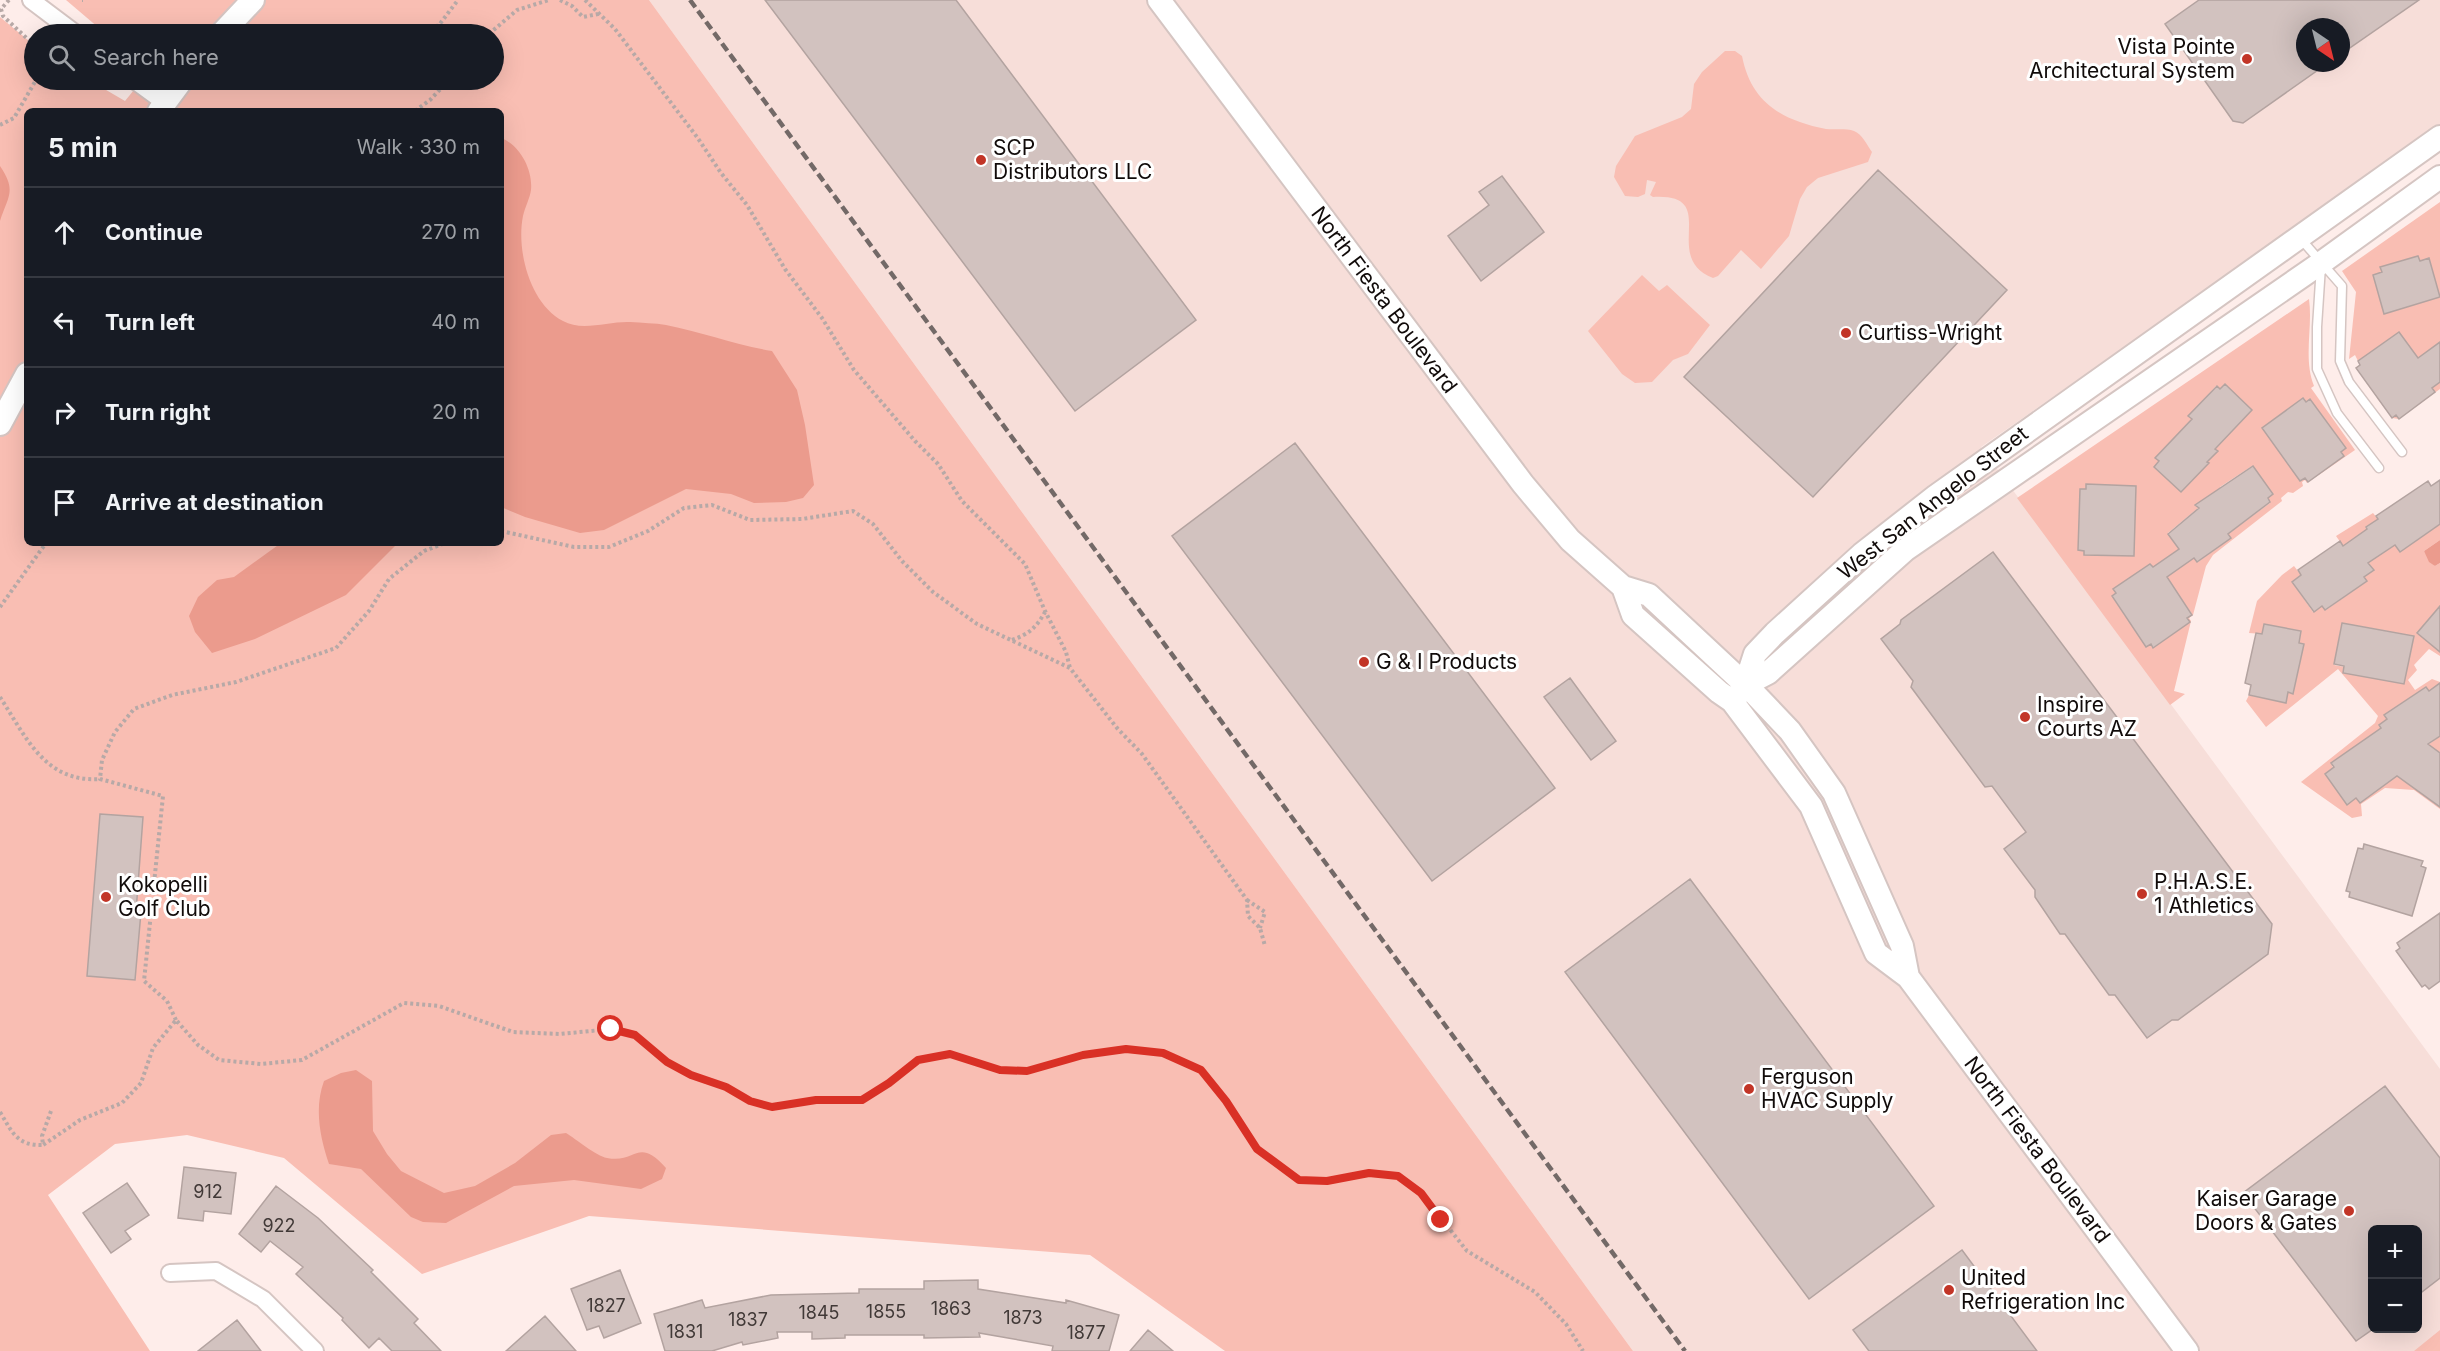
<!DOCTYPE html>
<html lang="en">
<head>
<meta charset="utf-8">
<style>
	body { margin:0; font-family:Inter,sans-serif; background:#242831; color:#f1f3f6 }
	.controls { position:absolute; right:18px; bottom:18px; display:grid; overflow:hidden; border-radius:9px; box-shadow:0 6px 24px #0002 }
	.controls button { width:54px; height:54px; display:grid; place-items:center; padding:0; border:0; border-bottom:2px solid #363941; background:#171b24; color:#f1f3f6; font:30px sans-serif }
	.compass { position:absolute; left:2296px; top:18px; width:54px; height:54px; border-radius:50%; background:#171b24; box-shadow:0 6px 24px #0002; rotate:145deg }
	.stop { position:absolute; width:18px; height:18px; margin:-14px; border:4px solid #d93025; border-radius:50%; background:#fff }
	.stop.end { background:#d93025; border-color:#fff; box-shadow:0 2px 6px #0008 }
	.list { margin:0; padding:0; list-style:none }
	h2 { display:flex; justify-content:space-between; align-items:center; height:78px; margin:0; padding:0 24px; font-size:26px }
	h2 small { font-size:20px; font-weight:400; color:#9ea1a6 }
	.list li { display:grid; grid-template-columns:39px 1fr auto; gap:18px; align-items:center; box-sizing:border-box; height:90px; padding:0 24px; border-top:2px solid #363941 }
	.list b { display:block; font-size:22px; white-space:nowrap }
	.list em { font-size:20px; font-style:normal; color:#9ea1a6 }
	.icon { flex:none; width:33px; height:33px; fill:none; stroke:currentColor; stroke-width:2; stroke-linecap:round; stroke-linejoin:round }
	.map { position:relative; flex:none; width:2440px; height:1351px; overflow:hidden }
	.search { position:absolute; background:#171b24; box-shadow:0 6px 24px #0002; left:24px; top:24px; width:480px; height:66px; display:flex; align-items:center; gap:15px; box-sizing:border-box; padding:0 21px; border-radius:33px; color:#9ea1a6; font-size:22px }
	.panel { position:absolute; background:#171b24; box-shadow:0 6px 24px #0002; left:24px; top:108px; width:480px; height:438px; border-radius:9px }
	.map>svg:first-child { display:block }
	.built { fill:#f7ded9; fill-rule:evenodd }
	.green { fill:#f9beb3; fill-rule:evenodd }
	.water { fill:#eb9b8d }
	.building { fill:#d2c2bf; stroke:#b3a3a0; stroke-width:1.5 }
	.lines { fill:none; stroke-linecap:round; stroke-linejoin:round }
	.lane-casing { stroke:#d5c5c2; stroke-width:11 }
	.street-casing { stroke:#d5c5c2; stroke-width:20 }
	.secondary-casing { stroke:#d5c5c2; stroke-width:26 }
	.path { stroke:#b7a9a7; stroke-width:4; stroke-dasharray:3 3; stroke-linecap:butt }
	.lane { stroke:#fff; stroke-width:8 }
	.street { stroke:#fff; stroke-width:16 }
	.secondary { stroke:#fff; stroke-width:22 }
	.rail { stroke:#736967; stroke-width:4.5; stroke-dasharray:9 4.5; stroke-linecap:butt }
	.route { stroke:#d93025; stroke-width:8 }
	.poi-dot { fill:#c23527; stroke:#fff; stroke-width:2 }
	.labels { text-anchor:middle; stroke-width:6; stroke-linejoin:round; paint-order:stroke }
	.number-label { font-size:18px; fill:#413937 }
	.poi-label { font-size:21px; fill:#110b0a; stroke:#fff; text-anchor:start }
	.street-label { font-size:21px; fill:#110b0a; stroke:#fff }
</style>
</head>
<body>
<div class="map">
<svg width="2440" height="1351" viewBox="0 0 2440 1351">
	<rect width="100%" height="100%" fill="#feedea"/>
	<path class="built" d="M649,0H2440V128L1981,447L2440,1069V1351H1633ZM2305,27H2341V63H2305ZM2372,1230H2418V1328H2372Z"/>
	<path class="green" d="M66,0H649L1633,1351H1225L1090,1255L589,1216L422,1274L284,1158L187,1135L115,1144L48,1195L150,1351H0V17L34,45V80H89L125,101L142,80H494V34H106ZM27,111H501V543H27Z
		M1725,51H1735L1742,56C1751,102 1781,120 1826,129C1834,130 1846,128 1854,131C1862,134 1867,145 1872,152L1868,162L1818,178L1807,187L1800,199L1789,236L1761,269L1741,250L1718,276L1713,278C1659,257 1723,193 1653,197L1650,195L1656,182L1647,180L1645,194L1638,197L1625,196L1614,177L1616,166L1635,136L1682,117L1691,109L1694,84L1702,72Z
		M2440,202V389L2399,419L2392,418L2377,398L2381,395L2375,385L2370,388L2356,368L2360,365L2355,355L2349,359L2356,292L2342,271Z
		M1642,275L1659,291L1667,285L1710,325L1688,354L1673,360L1652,382L1635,383L1622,374L1588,331Z
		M2309,299C2313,328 2303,358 2314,386L2311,388L2355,450L2307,483L2305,480L2302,482L2303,486L2293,493L2288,492L2281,498L2282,501L2213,555L2206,566L2193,615L2189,618L2191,621L2174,691L2185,694L2170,705L2017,498ZM2226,385L2250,409L2241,422L2214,447L2217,451L2207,462L2208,464L2192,480L2155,467L2159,461L2156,458L2192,419L2189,416L2216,386L2220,389ZM2303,398L2306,402L2310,399L2346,448L2341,452L2344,456L2308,482L2305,478L2300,481L2287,461L2267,425ZM2252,466L2273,494L2268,498L2270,503L2228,534L2230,538L2198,562L2194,558L2188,562L2168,533L2221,489L2220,487ZM2087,484L2131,486V490L2136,491L2135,515L2128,556L2084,555V551L2078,550ZM2150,564L2178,594L2192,614L2187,618L2190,622L2154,647L2125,616L2112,596L2116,593L2114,589Z
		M2373,513L2378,519L2366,528L2383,553L2395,545L2400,552L2440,524V540L2424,551L2435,566L2440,563V606L2424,624L2428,627L2421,636L2440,652V656L2429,649L2414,665L2417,670L2408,680L2415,690L2432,679L2440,682V687L2429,691L2426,687L2385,715L2387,719L2385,733L2373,734L2331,763L2347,804L2440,736V809L2414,790L2385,788L2361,804L2362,816L2352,818L2301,782L2375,723L2378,716L2338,669L2266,727L2246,701L2249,695L2285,703L2288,692L2292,693L2303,644L2299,643L2301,631L2264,624L2262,634L2249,633L2257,601L2282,575L2294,566L2301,575L2292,582L2313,612L2322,606L2326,610L2367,581L2364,577L2373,570L2352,540L2343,546L2336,536ZM2354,625L2403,634L2413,641L2405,678L2334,665L2341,628Z
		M2440,1330V1351H2414Z"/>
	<path class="water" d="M501,138C520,145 533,170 531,190C530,198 525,207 523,216C516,250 530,304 563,321C582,332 609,321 630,322C642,323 655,323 666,325C702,332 736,345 772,351L797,390L805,425L814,485L803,498L786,502L754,503L731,494L686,489L604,530L580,533L525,517L501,507Z
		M0,166C17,191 8,196 0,221Z
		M2440,540V563L2435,566L2429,562L2424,551Z
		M281,543H398L346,595L255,639L212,653L195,632L189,616L198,597L217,580L234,577Z
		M356,1070L372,1081L373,1131L387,1154L401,1171L444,1193L475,1186L515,1163L551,1135L566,1133C576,1139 596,1156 607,1158C637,1164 637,1136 666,1168L662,1179L641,1189L574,1180L514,1186L446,1223L423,1222L411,1217L361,1169L329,1164C320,1138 314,1108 324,1081L341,1073Z"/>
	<path class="building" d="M765,0H956L1196,320L1075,411Z
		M2199,0H2419L2341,54V27H2305V63H2328L2243,123L2233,121L2165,24Z
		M1878,170L2007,290L1813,497L1684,377Z
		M1502,176L1544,232L1481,281L1448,236L1489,205L1479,192Z
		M2418,256L2420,261L2429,258L2440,297L2384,314L2373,275L2382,272L2380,267Z
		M2399,332L2418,358L2440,342V382L2432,388L2435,392L2399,419L2396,415L2392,418L2356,368L2360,365L2358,361Z
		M2225,384L2252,410L2215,449L2218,451L2207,462L2209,463L2181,492L2154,467L2159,461L2155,458L2192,419L2188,416L2217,386L2220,389Z
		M2303,398L2306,402L2310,399L2346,448L2341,452L2344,456L2308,482L2305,478L2300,481L2262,428Z
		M1295,443L1555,788L1432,881L1172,536Z
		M2253,466L2273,494L2268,498L2270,502L2228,534L2231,538L2197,562L2194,558L2167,577L2192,615L2187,618L2190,622L2153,648L2151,644L2146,647L2112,596L2116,593L2113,589L2150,564L2153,567L2179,549L2168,534L2199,508L2195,505Z
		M2440,480V524L2400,552L2395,545L2368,563L2374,570L2364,577L2367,581L2325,610L2322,606L2314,612L2292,582L2301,575L2298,570L2340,541L2343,546L2367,529L2366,527L2378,519L2376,516L2428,481L2431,486Z
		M2086,484L2136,486L2134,556L2084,555V551L2078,550L2080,489H2086Z
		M1993,552L2272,924L2268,954L2178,1020H2172L2147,1038L2115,995H2109L2065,934H2060L2035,897V890L2004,849L2026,832L1992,786L1985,787L1911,687L1913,681L1881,639L1900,624L1901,620Z
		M2440,606V652L2417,633Z
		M2342,623L2414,636L2404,684L2343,673L2344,666L2334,664Z
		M2264,624L2301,631L2299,643L2304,644L2293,694L2288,692L2286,703L2249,695L2251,685L2245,683L2256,633L2262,634Z
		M1570,678L1616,741L1591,760L1544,697Z
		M2440,683V736L2428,744L2440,753V807L2397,776L2360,803L2356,798L2347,805L2325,774L2334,767L2331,763L2381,728L2379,725L2387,719L2384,715L2426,687L2429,691Z
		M100,814L143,817L136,912H141L135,980L87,976Z
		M2364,844L2423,861L2421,866L2426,868L2412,916L2349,897L2350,892L2346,891L2358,848L2363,849Z
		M1690,879L1934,1206L1809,1299L1565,972Z
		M2440,913V981L2429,989L2425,985L2422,987L2396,951L2400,948L2397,943Z
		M2385,1086L2440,1158V1278L2418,1295V1230H2373V1329L2356,1341L2243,1193Z
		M184,1167L236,1173L231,1214L204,1211L203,1221L178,1218Z
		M127,1183L149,1215L125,1231L131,1239L111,1253L83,1213Z
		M276,1186L318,1218L373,1270L371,1272L418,1319L414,1323L441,1351H392L379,1338L369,1348L342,1320L343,1318L296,1274L303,1267L270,1241L261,1252L239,1234Z
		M1962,1250L2037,1351H1869L1853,1330Z
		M620,1270L641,1323L604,1338L599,1326L587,1330L571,1289Z
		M978,1280V1289L1066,1303V1300L1119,1315L1109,1351H1052L1053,1346L979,1333L980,1337L924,1338V1335H845V1338L812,1339V1332H777L778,1338L743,1345L742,1342L712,1351H665L654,1314L702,1300L705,1308L771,1295L859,1293V1289H924V1281Z
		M545,1316L576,1351H506Z
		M237,1320L261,1351H198Z
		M1148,1330L1173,1351H1130Z"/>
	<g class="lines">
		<g class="lane-casing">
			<path id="lane" d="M2300,238L2342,286L2340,361L2349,382L2402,452
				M2321,266L2317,327V369L2337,413L2379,468"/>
		</g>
		<g class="street-casing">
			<path id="street" d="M31,0L76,34
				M134,80L164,102
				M170,1273L216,1271L263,1299L315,1351"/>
		</g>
		<g class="secondary-casing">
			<path id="secondary" d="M1159,0L1523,484L1570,540L1623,587L1649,595L1752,691L1790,731L1834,793L1902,946L1908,977
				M221,34L253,0
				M159,111L182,80
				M0,424L27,374
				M1623,587L1633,615L1719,692L1732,701L1811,806L1876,953L1908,977L2187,1351
				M1745,685L1768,673L1905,550L2321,263L2440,177
				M1737,696L1745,685L1755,654L1775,633L1862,554L1936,496L2440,137"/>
		</g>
		<path class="path" d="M9,0L1,9L3,16L34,45
			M82,0H83
			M560,0L572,6L583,17L598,14
			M585,0L615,29L697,137L721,173L747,205L785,269L822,318L854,370L915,441L938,464L962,501L1025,564L1045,611L1066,652L1070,668
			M367,28L383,34
			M419,34L439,25L458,0
			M489,34L517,10L549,0
			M415,111L430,100L449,80
			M0,125L14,118L36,80
			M501,531L574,547H609L648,531L684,508L712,505L750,520L802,519L853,511L873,524L902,561L933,592L977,624L1070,668L1117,728L1142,754L1247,900L1248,916L1260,928L1265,946
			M0,607L46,543
			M1012,640C1029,634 1036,628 1045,612
			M0,697C26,737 45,783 100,779
			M1247,900L1265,912L1260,928
			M176,1020L167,1001L144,981L163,796L100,779L102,760L115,732L134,709L172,695L236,682L336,648L369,611L389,579L424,551L445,543
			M51,1111L42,1136L43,1145L80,1120L122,1103L141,1083L153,1048L176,1020L198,1045L219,1060L261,1064L302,1060L404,1003L439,1006L513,1032L560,1034L611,1029L635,1035L667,1062L691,1075L726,1087L750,1101L772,1107L816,1100H862L889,1083L918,1061L950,1054L1000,1070L1027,1071L1083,1055L1126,1049L1163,1053L1201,1070L1226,1101L1257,1149L1299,1180L1327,1181L1369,1173L1398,1176L1421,1193L1467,1251L1535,1292L1566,1324L1583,1351
			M0,1112C12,1132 17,1146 43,1145"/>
		<use href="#lane" class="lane"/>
		<use href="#street" class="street"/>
		<use href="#secondary" class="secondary"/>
		<path class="rail" d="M690,0L1685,1351"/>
	</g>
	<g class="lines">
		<path class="route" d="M611,1029L635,1035L667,1062L691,1075L726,1087L750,1101L772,1107L816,1100H862L889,1083L918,1060L950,1054L1000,1070L1027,1071L1083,1055L1126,1049L1163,1053L1201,1070L1226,1101L1257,1149L1299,1180L1327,1181L1369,1173L1398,1176L1421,1193L1441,1220"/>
	</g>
	<g class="poi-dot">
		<circle cx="2247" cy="59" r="6"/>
		<circle cx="981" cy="160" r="6"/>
		<circle cx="1846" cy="333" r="6"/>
		<circle cx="1364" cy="662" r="6"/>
		<circle cx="2025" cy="717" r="6"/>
		<circle cx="2142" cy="894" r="6"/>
		<circle cx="106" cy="897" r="6"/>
		<circle cx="1749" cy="1089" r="6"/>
		<circle cx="2349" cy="1211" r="6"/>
		<circle cx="1949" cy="1290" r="6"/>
	</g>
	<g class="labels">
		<g class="number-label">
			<text x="208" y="1198">912</text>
			<text x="279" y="1232">922</text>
			<text x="606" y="1312">1827</text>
			<text x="951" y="1315">1863</text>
			<text x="886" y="1318">1855</text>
			<text x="819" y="1319">1845</text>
			<text x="1023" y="1324">1873</text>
			<text x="748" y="1326">1837</text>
			<text x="685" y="1338">1831</text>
			<text x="1086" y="1339">1877</text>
		</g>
		<g class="poi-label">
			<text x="2235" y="54" text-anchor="end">Vista Pointe<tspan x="2235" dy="24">Architectural System</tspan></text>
			<text x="993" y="155">SCP<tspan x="993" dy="24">Distributors LLC</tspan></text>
			<text x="1858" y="340">Curtiss-Wright</text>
			<text x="1376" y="669">G &amp; I Products</text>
			<text x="2037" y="712">Inspire<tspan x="2037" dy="24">Courts AZ</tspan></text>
			<text x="2154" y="889">P.H.A.S.E.<tspan x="2154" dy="24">1 Athletics</tspan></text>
			<text x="118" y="892">Kokopelli<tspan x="118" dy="24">Golf Club</tspan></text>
			<text x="1761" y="1084">Ferguson<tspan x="1761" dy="24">HVAC Supply</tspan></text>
			<text x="2337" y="1206" text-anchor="end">Kaiser Garage<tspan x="2337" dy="24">Doors &amp; Gates</tspan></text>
			<text x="1961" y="1285">United<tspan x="1961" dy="24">Refrigeration Inc</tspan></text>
		</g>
		<g class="street-label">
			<text transform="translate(1384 300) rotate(53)" y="7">North Fiesta Boulevard</text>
			<text transform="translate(1933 503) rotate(-38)" y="7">West San Angelo Street</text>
			<text transform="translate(2037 1150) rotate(53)" y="7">North Fiesta Boulevard</text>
		</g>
	</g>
</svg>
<div class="controls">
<button>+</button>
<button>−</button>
</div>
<svg class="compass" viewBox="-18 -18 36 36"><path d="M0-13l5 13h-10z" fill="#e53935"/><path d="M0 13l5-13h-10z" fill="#9ea1a6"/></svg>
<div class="stop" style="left:611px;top:1029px"></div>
<div class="stop end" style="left:1441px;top:1220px"></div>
<div class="search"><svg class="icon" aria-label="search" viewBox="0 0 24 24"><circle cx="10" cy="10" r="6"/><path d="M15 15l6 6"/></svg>Search here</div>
<section class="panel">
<h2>5 min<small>Walk · 330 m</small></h2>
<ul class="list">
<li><svg class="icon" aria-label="ahead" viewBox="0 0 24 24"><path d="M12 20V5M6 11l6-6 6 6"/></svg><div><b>Continue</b></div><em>270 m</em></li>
<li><svg class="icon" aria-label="left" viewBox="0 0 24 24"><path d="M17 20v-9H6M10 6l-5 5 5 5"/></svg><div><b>Turn left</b></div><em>40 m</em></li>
<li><svg class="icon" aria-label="right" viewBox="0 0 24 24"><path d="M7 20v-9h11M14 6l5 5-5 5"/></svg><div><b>Turn right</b></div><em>20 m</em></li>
<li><svg class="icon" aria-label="arrive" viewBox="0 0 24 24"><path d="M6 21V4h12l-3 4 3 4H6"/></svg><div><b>Arrive at destination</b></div></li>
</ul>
</section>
</div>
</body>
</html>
